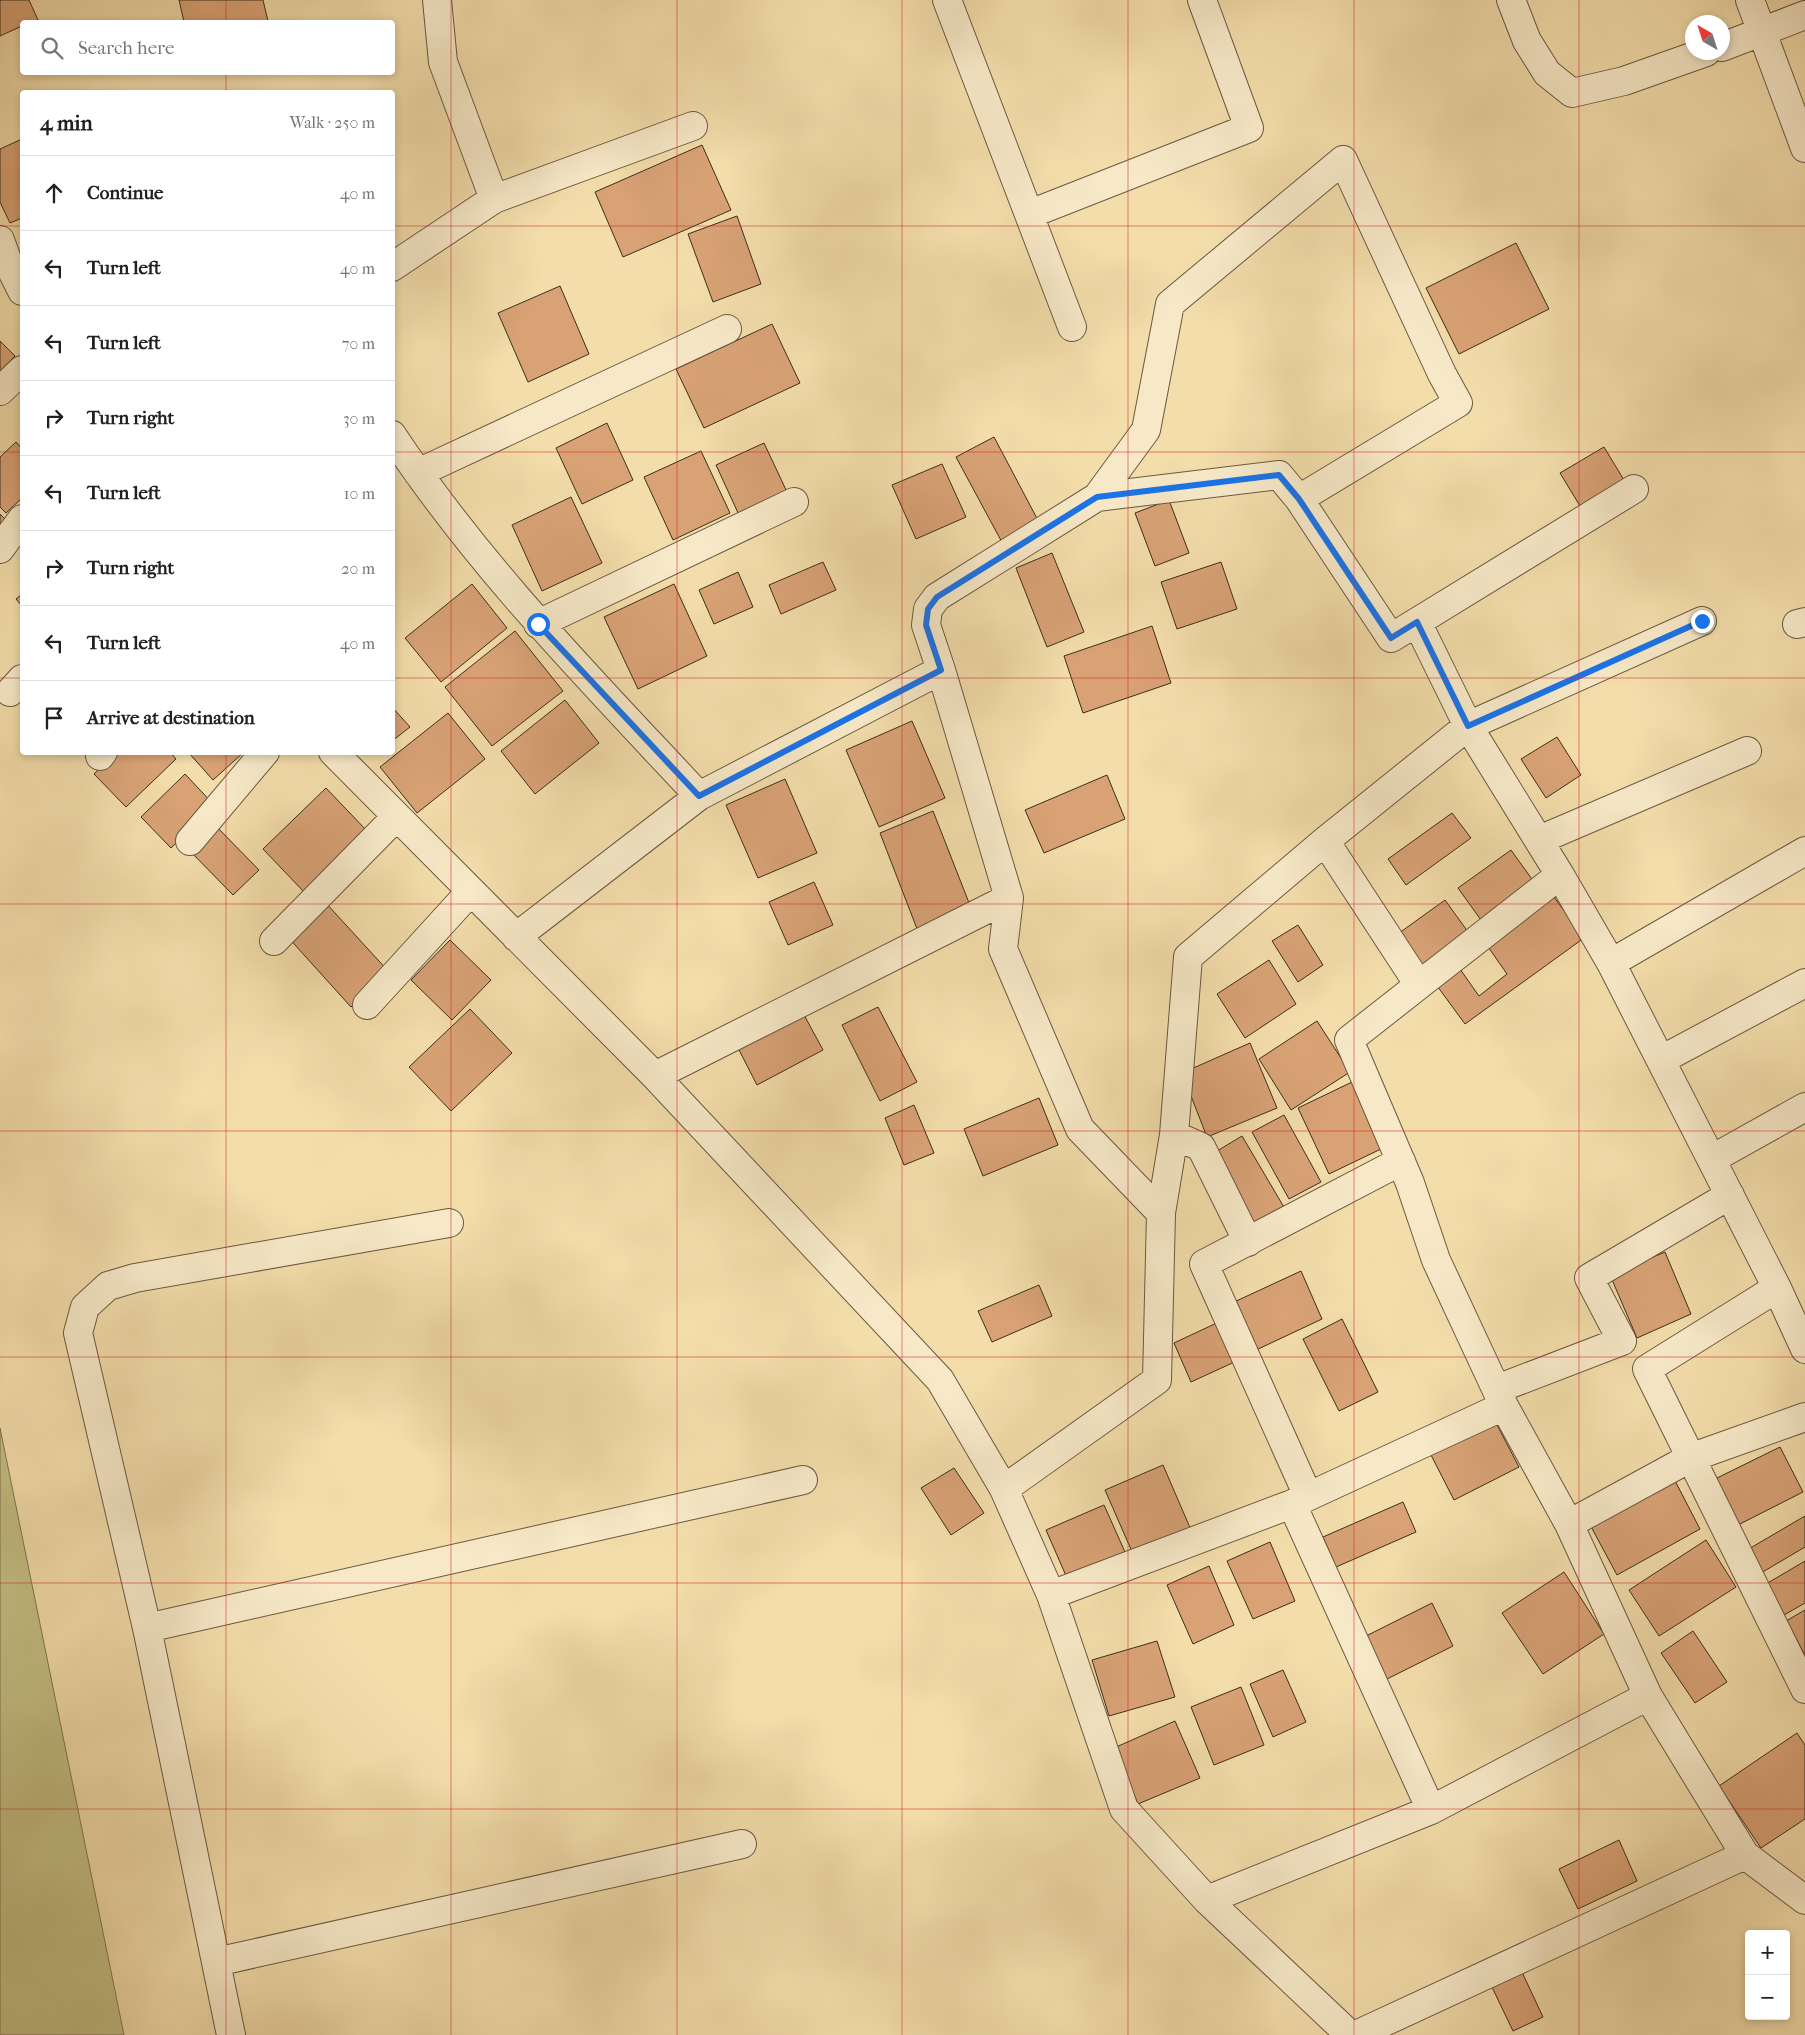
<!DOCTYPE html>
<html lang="en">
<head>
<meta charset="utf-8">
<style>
	body { margin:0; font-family:"IM FELL French Canon",serif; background:#f6f6f6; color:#202124 }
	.controls { position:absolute; right:15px; bottom:15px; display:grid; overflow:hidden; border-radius:5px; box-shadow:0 2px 8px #0003 }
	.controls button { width:45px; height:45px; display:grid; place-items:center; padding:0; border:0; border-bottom:1px solid #e0e0e0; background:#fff; color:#202124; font:25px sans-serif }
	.compass { position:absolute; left:1685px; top:15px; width:45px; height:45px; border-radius:50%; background:#fff; box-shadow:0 2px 8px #0003; rotate:321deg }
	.stop { position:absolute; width:15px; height:15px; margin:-11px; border:4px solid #1a73e8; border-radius:50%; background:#fff }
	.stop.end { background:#1a73e8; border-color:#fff; box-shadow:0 1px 5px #0008 }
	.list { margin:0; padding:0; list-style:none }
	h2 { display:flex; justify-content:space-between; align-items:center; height:65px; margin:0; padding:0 20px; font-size:21px }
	h2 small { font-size:16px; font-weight:400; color:#757577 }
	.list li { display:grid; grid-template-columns:32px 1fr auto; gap:15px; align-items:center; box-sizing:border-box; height:75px; padding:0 20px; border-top:1px solid #e0e0e0 }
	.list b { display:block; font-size:19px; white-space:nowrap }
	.list em { font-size:16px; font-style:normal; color:#757577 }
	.icon { flex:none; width:28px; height:28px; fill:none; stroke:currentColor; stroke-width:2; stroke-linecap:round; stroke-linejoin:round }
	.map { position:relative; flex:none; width:1805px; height:2035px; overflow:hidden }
	.search { position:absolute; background:#fff; box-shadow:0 2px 8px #0003; left:20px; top:20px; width:375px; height:55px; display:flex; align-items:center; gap:12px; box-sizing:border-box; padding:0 18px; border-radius:5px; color:#757577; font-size:19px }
	.panel { position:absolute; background:#fff; box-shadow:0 2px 8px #0003; left:20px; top:90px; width:375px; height:665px; border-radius:5px }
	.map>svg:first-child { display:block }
	.green { fill:#c3be83; stroke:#807650 }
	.building { fill:#d8a275; stroke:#3d2d1c }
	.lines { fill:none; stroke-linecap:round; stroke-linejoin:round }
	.minor-casing { stroke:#6a5940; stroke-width:30 }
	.minor { stroke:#f7e9c8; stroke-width:28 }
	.route { stroke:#1a73e8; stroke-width:6 }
	.grid { fill:none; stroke:#d62828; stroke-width:1; stroke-opacity:0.55 }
</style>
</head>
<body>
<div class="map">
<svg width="1805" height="2035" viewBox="0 0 1805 2035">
	<rect width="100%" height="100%" fill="#f3ddab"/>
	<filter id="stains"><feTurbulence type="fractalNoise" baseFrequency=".004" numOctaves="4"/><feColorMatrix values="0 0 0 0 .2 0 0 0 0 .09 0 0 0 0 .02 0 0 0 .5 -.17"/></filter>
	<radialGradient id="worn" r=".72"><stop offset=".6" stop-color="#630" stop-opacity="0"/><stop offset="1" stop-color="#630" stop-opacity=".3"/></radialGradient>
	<path class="green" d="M0,1428L124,2035H0Z"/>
	<path class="building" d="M0,0H29L38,20L31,22H22V26L0,36Z
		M179,0H263L268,21L260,22H184Z
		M22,139V218L10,223L0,202V149Z
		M702,145L731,210L623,257L595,192Z
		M737,216L761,284L713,302L688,234Z
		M1516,243L1549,309L1459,354L1426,288Z
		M560,286L589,354L528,382L498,313Z
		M772,324L800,383L704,428L676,369Z
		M0,341L15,356L0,371Z
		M607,423L633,480L582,504L556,448Z
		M994,437L1041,526L1004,546L956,457Z
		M16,442L22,449V498L6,513L0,507V457Z
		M764,443L787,492L739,515L716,465Z
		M1604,447L1627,485L1583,511L1560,473Z
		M701,451L730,513L673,540L644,477Z
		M942,464L966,517L916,539L892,485Z
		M571,497L602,563L542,591L512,525Z
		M1169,500L1189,553L1155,566L1135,513Z
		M0,514L12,526L0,538Z
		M1052,553L1084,632L1047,647L1016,568Z
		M823,562L836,590L781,614L769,585Z
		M1221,562L1237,609L1177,629L1161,582Z
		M738,572L753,607L714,624L699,590Z
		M472,584L507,628L441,682L405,638Z
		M674,584L707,656L638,689L604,617Z
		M22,594V606L16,599Z
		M1152,626L1171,683L1083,713L1064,656Z
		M515,631L563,691L492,746L445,687Z
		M565,700L599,743L535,794L501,751Z
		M392,707L410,727L392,741Z
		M448,713L485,759L417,813L380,767Z
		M912,721L945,798L879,827L846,750Z
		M1557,737L1581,775L1546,798L1521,759Z
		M117,752H170L176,759L126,807L94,774Z
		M188,752H244L213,780Z
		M185,774L215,806L171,848L141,817Z
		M1107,775L1125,819L1044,853L1025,810Z
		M785,779L817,853L758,878L726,805Z
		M326,788L368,832L304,892L263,849Z
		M933,811L973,913L919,934L880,833Z
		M1452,813L1471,838L1406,885L1388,859Z
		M214,824L259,870L233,895L188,849Z
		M1511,850L1539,889L1486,927L1458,888Z
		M814,882L833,925L788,945L769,902Z
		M1551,893L1584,938L1465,1024L1432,979L1455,962L1479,996L1507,974L1484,941Z
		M1445,900L1471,936L1421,972L1395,936Z
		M324,901L389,972L351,1007L286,935Z
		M1298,925L1323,965L1298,982L1272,941Z
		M450,940L491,980L452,1020L411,980Z
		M1269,960L1296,1004L1245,1038L1217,994Z
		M878,1007L917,1082L880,1101L842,1025Z
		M470,1009L512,1053L451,1111L409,1067Z
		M803,1013L823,1050L757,1085L738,1048Z
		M1317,1021L1350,1072L1291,1110L1259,1059Z
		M1250,1043L1277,1108L1207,1137L1182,1073Z
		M1352,1082L1383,1148L1329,1174L1298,1108Z
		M1039,1098L1058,1145L983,1176L964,1129Z
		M914,1105L934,1153L904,1165L885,1118Z
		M1284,1115L1321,1182L1289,1199L1252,1132Z
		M1242,1136L1288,1214L1258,1232L1212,1154Z
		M1665,1252L1691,1314L1637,1338L1610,1275Z
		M1301,1271L1322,1319L1254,1351L1232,1303Z
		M1039,1285L1052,1316L992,1342L978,1311Z
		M1342,1319L1378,1392L1339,1411L1303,1339Z
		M1223,1320L1241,1359L1191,1382L1174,1343Z
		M1496,1423L1519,1467L1454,1500L1431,1455Z
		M1780,1447L1803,1492L1738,1525L1715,1479Z
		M1163,1465L1191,1530L1133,1554L1105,1490Z
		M954,1468L984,1513L951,1535L921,1488Z
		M1672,1475L1700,1529L1617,1575L1588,1521Z
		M1403,1502L1416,1532L1336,1567L1323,1537Z
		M1104,1505L1125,1552L1067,1578L1046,1530Z
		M1805,1516V1547L1761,1573L1747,1550Z
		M1706,1540L1736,1587L1659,1636L1629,1590Z
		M1270,1542L1295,1601L1253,1619L1227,1561Z
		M1805,1561V1603L1784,1615L1766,1584Z
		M1209,1566L1234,1625L1193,1644L1167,1585Z
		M1564,1572L1604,1634L1543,1674L1502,1613Z
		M1432,1603L1453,1646L1379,1683L1358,1640Z
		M1805,1610V1655L1786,1621Z
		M1693,1631L1727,1682L1695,1703L1661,1653Z
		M1157,1641L1175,1697L1109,1716L1092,1660Z
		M1283,1670L1306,1722L1273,1737L1250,1684Z
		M1241,1687L1264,1745L1214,1765L1191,1707Z
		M1175,1721L1200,1778L1138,1804L1114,1748Z
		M1797,1733L1805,1745V1819L1761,1848L1719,1786Z
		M1619,1840L1637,1881L1578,1909L1559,1869Z
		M1521,1970L1543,2017L1513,2031L1491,1985Z"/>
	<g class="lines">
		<g class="minor-casing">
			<path id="minor" d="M947,0L1072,327
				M1511,0L1527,41L1547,73L1572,93L1624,81L1706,52
				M1750,0L1805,148
				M1722,47L1805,15
				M494,199L693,126
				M1030,214L1249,128L1202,0
				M0,240L9,265L22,291
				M392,267L494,199L443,62L437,0
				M0,391L22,370
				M392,435C480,568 591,680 699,796L941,670
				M418,473L727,329
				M1097,497L1279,475L1299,499L1391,638L1417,622L1468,726L1560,875L1611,963L1777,1288L1805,1349
				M0,549L22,519
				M1417,622L1634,489
				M538,624L794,502
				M1797,624L1805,622
				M10,692L22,679
				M333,752L655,1076L940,1380L1004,1489L1051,1595L1124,1809L1207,1900L1350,2035
				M100,756L103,752
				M1539,840L1747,751
				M190,841L265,752
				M1325,841L1419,985L1349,1040L1410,1183L1436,1260L1504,1406L1569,1524L1648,1696L1745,1855L1805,1900
				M516,937L699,796
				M274,941L396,817
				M1611,963L1805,851
				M1419,985L1560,875
				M367,1005L470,892
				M1661,1060L1805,983
				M655,1076L1009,898
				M1174,1135L1201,1147L1248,1242
				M1712,1159L1805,1107
				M1161,1213L1080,1129L1003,949L1009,898L941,670L926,625L928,609L937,597L1097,497L1146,430L1170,304L1343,160L1442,374L1458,403L1299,499
				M1777,1288L1647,1369L1805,1689
				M1497,1389L1622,1341L1589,1278L1730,1195
				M1004,1489L1157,1380L1161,1213L1174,1135L1188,957L1325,841L1468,726L1702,621
				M1308,1496L1204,1264L1401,1161
				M1292,1504L1431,1810
				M1569,1524L1690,1458L1805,1417
				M1051,1595L1292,1504L1504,1406
				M147,1628L803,1480
				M1207,1900L1431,1810L1648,1696
				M216,1962L742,1844
				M231,2035L147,1628L78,1333L85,1307L108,1286L135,1278L449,1223
				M1356,2035L1745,1855"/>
		</g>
		<use href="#minor" class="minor"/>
	</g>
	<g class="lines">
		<path class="route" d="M538,624L699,796L941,670L926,625L928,609L937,597L1097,497L1279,475L1299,499L1391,638L1417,622L1468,726L1702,621"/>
	</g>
	<path class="grid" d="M226,0V22M451,0V2035M677,0V2035M902,0V2035M1128,0V2035M1354,0V2035M1579,0V2035M226,72V92M0,226H22M392,226H1805M0,452H22M392,452H1805M0,678H22M392,678H1805M226,752V2035M0,904H1805M0,1131H1805M0,1357H1805M0,1583H1805M0,1809H1805"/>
	<rect width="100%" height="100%" filter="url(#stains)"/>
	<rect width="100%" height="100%" fill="url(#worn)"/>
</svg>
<div class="controls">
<button>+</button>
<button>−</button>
</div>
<svg class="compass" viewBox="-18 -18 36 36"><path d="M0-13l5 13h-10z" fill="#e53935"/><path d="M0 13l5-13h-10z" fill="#757577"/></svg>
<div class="stop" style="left:538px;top:624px"></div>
<div class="stop end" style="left:1702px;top:621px"></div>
<div class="search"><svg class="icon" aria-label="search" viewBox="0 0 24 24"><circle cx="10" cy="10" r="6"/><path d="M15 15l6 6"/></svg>Search here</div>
<section class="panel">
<h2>4 min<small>Walk · 250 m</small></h2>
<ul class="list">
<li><svg class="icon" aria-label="ahead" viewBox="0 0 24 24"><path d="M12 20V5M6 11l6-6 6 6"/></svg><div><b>Continue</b></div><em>40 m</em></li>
<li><svg class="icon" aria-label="left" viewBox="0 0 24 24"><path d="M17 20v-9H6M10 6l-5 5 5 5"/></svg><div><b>Turn left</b></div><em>40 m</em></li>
<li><svg class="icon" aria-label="left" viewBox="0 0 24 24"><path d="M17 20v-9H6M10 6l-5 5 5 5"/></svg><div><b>Turn left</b></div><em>70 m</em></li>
<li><svg class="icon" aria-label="right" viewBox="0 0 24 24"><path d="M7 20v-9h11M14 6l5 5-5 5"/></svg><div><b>Turn right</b></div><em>30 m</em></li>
<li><svg class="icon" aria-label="left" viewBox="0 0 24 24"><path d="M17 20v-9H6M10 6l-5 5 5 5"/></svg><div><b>Turn left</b></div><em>10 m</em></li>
<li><svg class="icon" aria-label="right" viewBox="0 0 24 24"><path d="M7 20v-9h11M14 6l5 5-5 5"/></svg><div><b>Turn right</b></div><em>20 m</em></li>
<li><svg class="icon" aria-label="left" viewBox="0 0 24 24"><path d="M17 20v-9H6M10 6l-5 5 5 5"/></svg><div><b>Turn left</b></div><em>40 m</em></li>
<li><svg class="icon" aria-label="arrive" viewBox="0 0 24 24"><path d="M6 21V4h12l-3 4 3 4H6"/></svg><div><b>Arrive at destination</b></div></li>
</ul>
</section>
</div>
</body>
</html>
